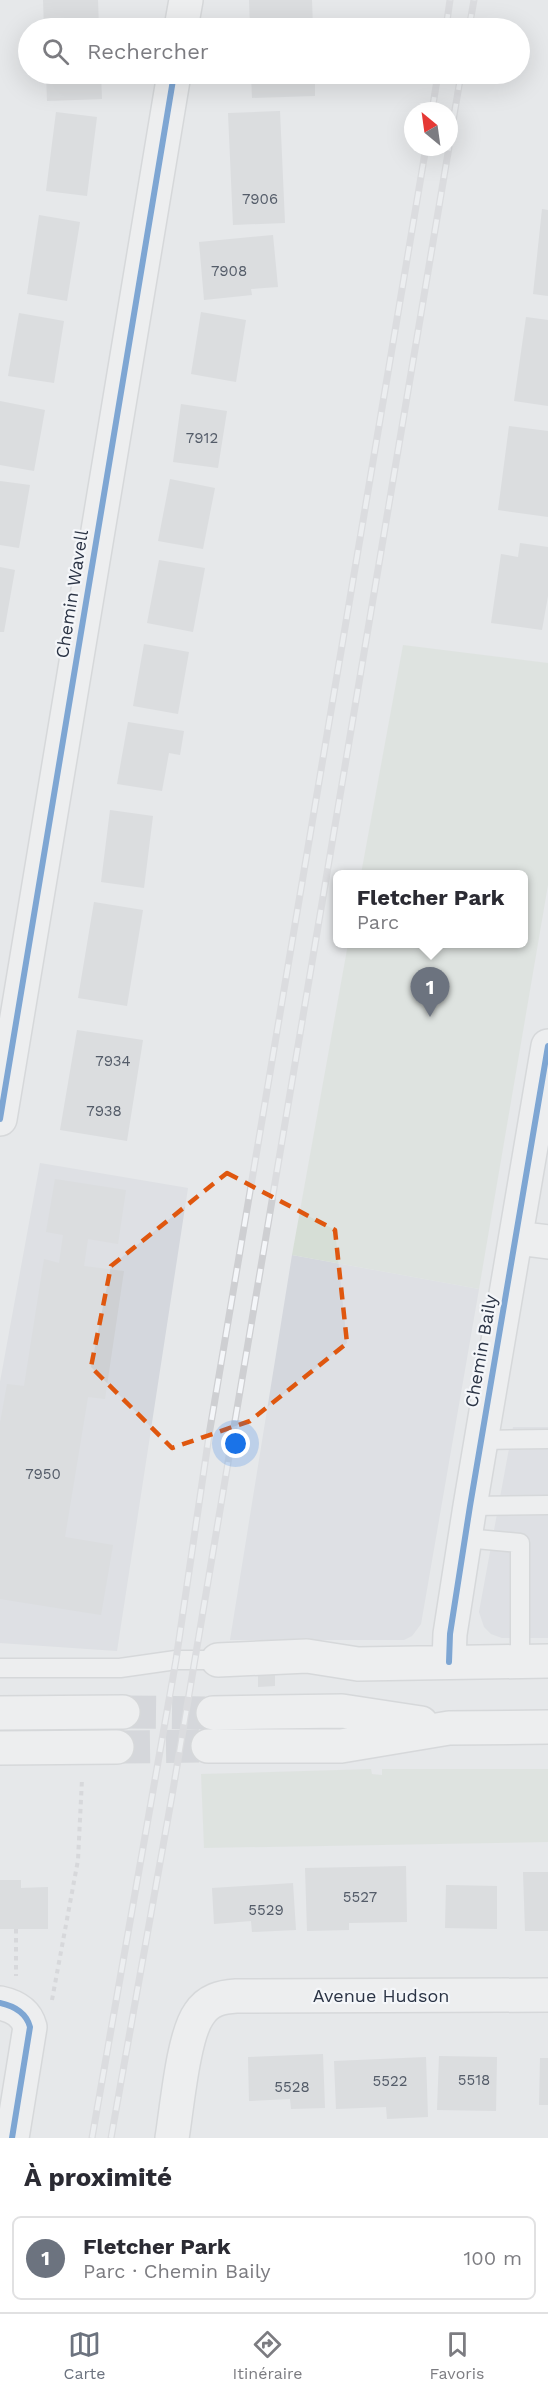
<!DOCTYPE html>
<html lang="fr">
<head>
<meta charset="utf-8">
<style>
	body { margin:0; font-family:"Work Sans",sans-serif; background:#f7f7f7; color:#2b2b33 }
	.compass { position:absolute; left:404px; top:102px; width:54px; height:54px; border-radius:50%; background:#fff; box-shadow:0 6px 24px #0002; rotate:331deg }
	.you { position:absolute; left:236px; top:1444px; width:21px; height:21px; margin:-15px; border:4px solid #fff; border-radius:50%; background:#1a73e8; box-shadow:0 0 0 9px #1a73e833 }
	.badge { display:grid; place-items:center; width:39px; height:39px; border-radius:50%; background:#6c737f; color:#fff; font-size:20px; font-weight:700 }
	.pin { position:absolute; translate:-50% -50px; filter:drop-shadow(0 2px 3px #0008) }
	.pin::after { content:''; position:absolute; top:32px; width:21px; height:18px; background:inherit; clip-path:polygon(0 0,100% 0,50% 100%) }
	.popup { position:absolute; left:333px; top:870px; width:195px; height:78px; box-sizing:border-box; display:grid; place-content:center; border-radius:9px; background:#fff; filter:drop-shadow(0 2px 4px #0005); font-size:20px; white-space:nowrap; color:#7c7c81 }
	.popup b { font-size:22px; color:#2b2b33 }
	.popup::after { content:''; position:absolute; left:50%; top:100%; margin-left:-12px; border:12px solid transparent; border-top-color:#fff }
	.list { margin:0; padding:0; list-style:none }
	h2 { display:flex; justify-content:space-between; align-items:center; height:78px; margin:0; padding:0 24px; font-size:26px }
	h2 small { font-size:20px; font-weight:400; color:#7c7c81 }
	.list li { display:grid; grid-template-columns:39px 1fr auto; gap:18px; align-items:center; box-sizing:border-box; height:84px; margin:0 12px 12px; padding:0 12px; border:2px solid #e1e1e2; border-radius:9px }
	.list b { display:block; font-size:22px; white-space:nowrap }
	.list p { margin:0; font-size:20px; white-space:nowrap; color:#7c7c81 }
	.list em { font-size:20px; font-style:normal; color:#7c7c81 }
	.icon { flex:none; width:33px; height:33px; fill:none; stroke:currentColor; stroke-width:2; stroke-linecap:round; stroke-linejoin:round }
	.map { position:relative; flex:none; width:548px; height:2138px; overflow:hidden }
	.search { position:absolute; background:#fff; box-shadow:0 6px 24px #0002; left:18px; right:18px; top:18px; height:66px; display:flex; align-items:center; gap:15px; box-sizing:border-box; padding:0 21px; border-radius:33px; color:#7c7c81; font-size:22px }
	.sheet { height:174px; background:#fff }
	nav { display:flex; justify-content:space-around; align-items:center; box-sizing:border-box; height:84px; border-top:2px solid #e1e1e2; background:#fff; font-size:16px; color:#7c7c81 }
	nav a { display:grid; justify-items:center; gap:3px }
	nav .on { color:#6c737f }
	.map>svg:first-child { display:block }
	.built { fill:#d4d7dd }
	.green { fill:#d6ded6 }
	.building { fill:#ced0d3 }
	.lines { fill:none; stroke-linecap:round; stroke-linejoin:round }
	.tertiary-tunnel { stroke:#c1c4c9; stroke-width:33; stroke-dasharray:33 16; stroke-linecap:butt }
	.service-casing { stroke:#c4c6c8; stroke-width:21 }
	.minor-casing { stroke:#c4c6c8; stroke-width:36 }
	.tertiary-casing { stroke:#c4c6c8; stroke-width:36 }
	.path { stroke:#c5c6ca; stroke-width:4; stroke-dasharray:4.5 4.5; stroke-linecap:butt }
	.service { stroke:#f5f6f7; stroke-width:18 }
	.minor { stroke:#f5f6f7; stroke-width:33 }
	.tertiary { stroke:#f5f6f7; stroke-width:33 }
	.rail-casing { stroke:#cecfd2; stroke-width:7 }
	.rail { stroke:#f4f6f9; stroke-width:4.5; stroke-dasharray:14; stroke-linecap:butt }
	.cycleway-casing { stroke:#f4f6f9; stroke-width:10 }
	.cycleway { stroke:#0057b8; stroke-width:6 }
	.marked { fill:none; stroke:#df570f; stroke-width:4.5; stroke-dasharray:12 8; stroke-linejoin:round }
	.labels { text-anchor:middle; stroke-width:4.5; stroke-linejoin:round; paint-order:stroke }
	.number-label { font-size:15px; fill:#545c69 }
	.street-label { font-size:18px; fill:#2b3445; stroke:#f4f6f9 }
</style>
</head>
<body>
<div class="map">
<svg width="548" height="2138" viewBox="0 0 548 2138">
	<rect width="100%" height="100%" fill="#e6e8ea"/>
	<path class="built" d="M40,1163L188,1188L117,1651L0,1643V1382Z
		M292,1255L479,1289L421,1624L412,1636L404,1640H230Z
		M513,1427H548V1638H502L491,1634L484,1627L479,1612Z"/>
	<path class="green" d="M403,645L548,663V885L479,1289L292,1255L348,944H523V874H361Z
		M371,1769L372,1774L382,1775V1769H548V1842L204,1848L201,1774Z"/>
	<path class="building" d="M43,0H98L99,28H44Z
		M249,0H312L313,28H250Z
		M46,74H101L102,99L47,101Z
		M251,74H315V96L252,98Z
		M280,111L285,223L233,225L228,113Z
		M56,112L97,117L87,196L46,191Z
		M542,209L548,210V296L533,294Z
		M39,215L80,222L67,301L27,294Z
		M273,235L278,287L251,289L252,295L204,300L199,242Z
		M201,312L246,320L236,382L191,374Z
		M19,313L64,321L54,383L8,376Z
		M526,317L548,320V406L514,401Z
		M0,401L45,410L34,471L0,465Z
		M181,404L227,411L218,468L173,462Z
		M509,426L548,431V517L498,510Z
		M170,479L215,488L203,549L158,541Z
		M0,481L30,485L19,548L0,545Z
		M520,543L548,547V596L542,630L491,623L501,554L518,557Z
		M159,560L205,568L193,632L147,623Z
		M0,567L15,570L4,632H0Z
		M144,644L189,652L178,714L133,706Z
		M128,722L184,731L180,755L169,753L162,791L117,784Z
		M110,810L153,816L144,888L101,882Z
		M94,902L143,910L127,1006L78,998Z
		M77,1030L143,1040L127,1141L60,1130Z
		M55,1179L126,1190L118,1244L88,1239L84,1266L124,1271L105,1399L88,1397L65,1537L113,1545L101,1615L0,1599V1423L7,1384L24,1386L44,1259L59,1263L63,1235L46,1232Z
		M258,1667H275V1686L258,1687Z
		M406,1866L407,1922L349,1923V1930L307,1931L305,1868Z
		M523,1872H548V1931H525Z
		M0,1880H21V1888L48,1887V1929H0Z
		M293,1883L296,1930L252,1932L251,1921L214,1924L212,1888Z
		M446,1885L497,1886V1929L445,1928Z
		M323,2054L325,2108L291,2109L290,2099L249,2101L248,2057Z
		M439,2056L497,2057L496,2111L437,2110Z
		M426,2057L428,2117L387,2119L386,2107L336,2109L334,2061Z
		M540,2058H548V2105H539Z"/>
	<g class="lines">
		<path class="tertiary-tunnel" d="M123,1712L213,1713
			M117,1747L208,1746"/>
		<g class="service-casing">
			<path id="service" d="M481,1440L548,1439
				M470,1506L548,1505
				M465,1538L520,1543V1661
				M0,1668H120L176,1660H218"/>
		</g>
		<g class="minor-casing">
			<path id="minor" d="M181,28L186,0
				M0,1119L174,74
				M517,1238L548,1242
				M218,1660L307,1656L358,1664L548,1661
				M449,1662L450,1634L470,1506L548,1046
				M0,2003C14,2006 26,2012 30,2027L12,2138
				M172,2138C177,2108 183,2036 199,2014C208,2000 221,1997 236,1996L548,1995"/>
		</g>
		<g class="tertiary-casing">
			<path id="tertiary" d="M0,1713L123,1712
				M213,1713L342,1711L421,1723
				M208,1746H341L449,1728L548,1727
				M0,1748L117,1747"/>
		</g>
		<path class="path" d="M16,1929V1976
			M52,2000L78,1860L82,1779"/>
		<use href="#service" class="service"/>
		<use href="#minor" class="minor"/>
		<use href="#tertiary" class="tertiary"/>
		<g class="rail-casing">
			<path id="rail" d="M446,28L450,0
				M469,28L474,0
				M432,111L438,74
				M449,145L461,74
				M92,2138L176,1660L210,1429L426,147
				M111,2138L173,1790L449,147"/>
		</g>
		<use href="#rail" class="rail"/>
		<g class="cycleway-casing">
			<path id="cycleway" d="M0,1119L174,74
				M449,1662L450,1634L470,1506L548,1046
				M0,2003C14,2006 26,2012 30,2027L12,2138"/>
		</g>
		<use href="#cycleway" class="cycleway"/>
	</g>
	<path d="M0 0H548V2138H0ZM227,1173L335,1230L347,1343L250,1421L172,1448L91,1367L111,1266Z" fill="#e6e8ea" fill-opacity=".55" fill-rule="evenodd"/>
	<path class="marked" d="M227,1173L335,1230L347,1343L250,1421L172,1448L91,1367L111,1266Z"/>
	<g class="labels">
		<g class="number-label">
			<text x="260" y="204">7906</text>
			<text x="229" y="276">7908</text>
			<text x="202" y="443">7912</text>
			<text x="113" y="1066">7934</text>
			<text x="104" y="1116">7938</text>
			<text x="43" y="1479">7950</text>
			<text x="360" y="1902">5527</text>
			<text x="266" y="1915">5529</text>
			<text x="474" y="2085">5518</text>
			<text x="390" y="2086">5522</text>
			<text x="292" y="2092">5528</text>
		</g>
		<g class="street-label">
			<text transform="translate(72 594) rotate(-81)" y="6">Chemin Wavell</text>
			<text transform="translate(481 1351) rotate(-80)" y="6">Chemin Baily</text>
			<text x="381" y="2002">Avenue Hudson</text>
		</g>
	</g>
</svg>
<svg class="compass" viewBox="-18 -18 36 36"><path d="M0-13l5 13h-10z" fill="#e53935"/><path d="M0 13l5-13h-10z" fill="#7c7c81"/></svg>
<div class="you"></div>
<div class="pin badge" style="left:430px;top:1017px">1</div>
<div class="popup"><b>Fletcher Park</b>Parc</div>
<div class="search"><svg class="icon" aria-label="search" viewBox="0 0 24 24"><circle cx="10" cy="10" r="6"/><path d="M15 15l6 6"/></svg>Rechercher</div>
</div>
<section class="sheet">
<h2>À proximité<small></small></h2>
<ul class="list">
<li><span class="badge">1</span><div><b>Fletcher Park</b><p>Parc · Chemin Baily</p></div><em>100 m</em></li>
</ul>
</section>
<nav>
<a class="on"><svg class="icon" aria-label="map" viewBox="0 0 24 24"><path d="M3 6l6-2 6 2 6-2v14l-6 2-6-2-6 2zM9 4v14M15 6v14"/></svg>Carte</a>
<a><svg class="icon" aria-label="directions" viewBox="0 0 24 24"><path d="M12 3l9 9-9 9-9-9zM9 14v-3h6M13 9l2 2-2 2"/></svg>Itinéraire</a>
<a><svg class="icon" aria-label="saved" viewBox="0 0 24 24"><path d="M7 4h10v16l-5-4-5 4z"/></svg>Favoris</a>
</nav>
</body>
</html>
